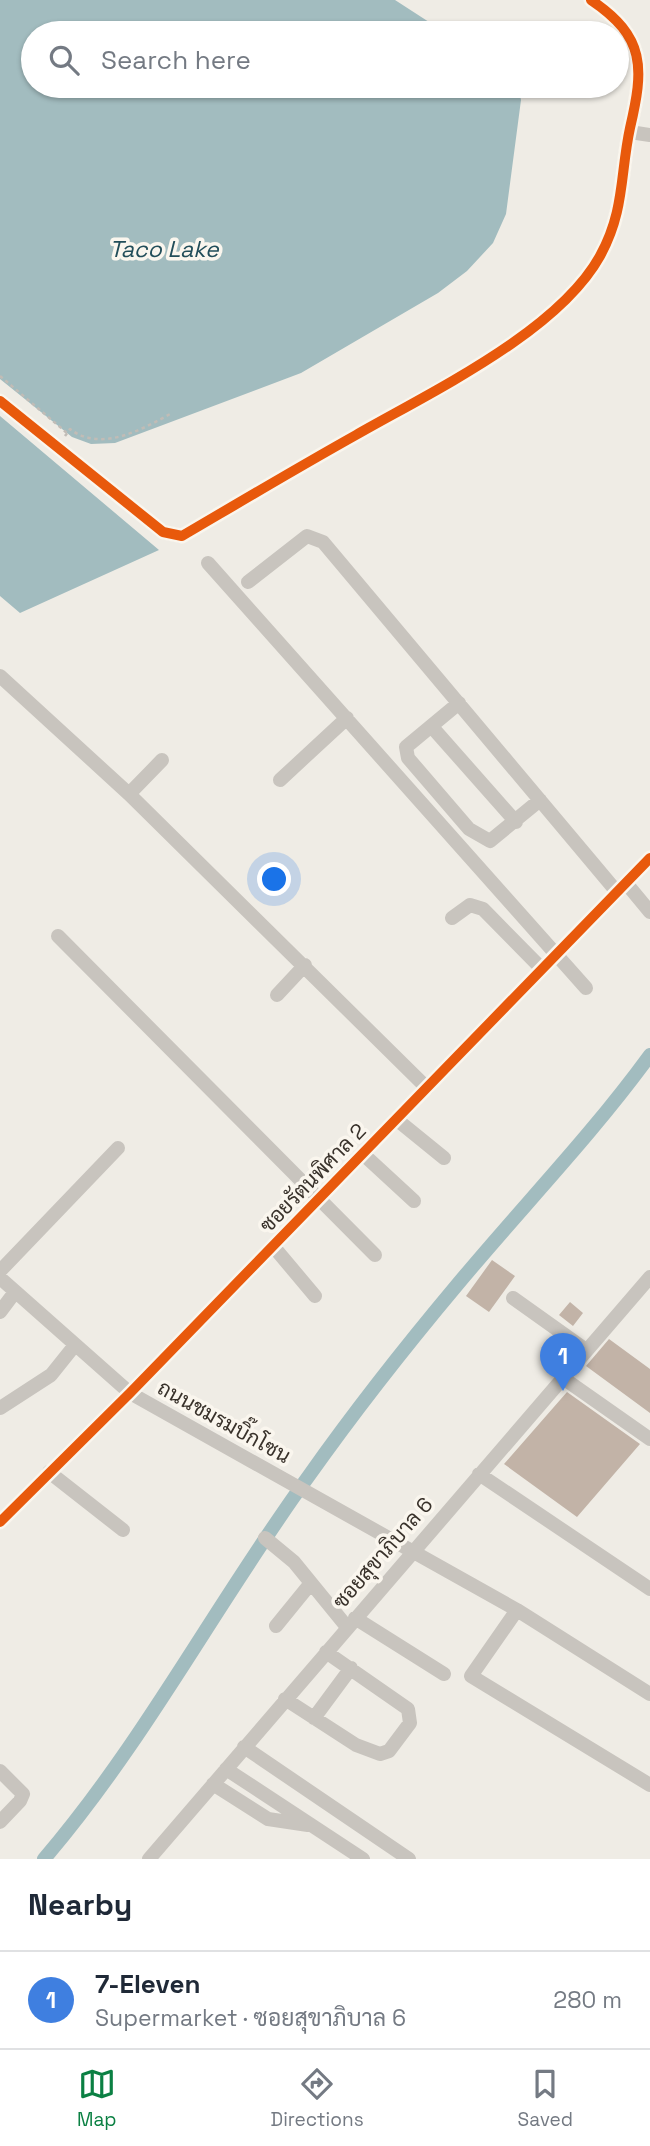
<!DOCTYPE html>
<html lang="en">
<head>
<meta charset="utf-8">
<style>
	body { margin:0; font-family:"Space Grotesk",Sarabun,sans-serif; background:#f2f2f3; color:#1f2937 }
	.you { position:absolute; left:275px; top:880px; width:24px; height:24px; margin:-18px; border:5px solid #fff; border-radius:50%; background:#1a73e8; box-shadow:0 0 0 10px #1a73e833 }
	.badge { display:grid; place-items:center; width:46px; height:46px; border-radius:50%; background:#0b8043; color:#fff; font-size:23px; font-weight:700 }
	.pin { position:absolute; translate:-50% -58px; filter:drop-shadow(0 2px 4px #0008) }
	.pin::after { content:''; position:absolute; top:37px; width:24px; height:21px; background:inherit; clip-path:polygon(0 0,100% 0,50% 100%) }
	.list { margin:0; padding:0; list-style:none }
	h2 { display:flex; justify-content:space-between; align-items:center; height:91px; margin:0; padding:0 28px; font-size:30px }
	h2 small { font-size:23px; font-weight:400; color:#747a83 }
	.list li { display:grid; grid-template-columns:46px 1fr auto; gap:21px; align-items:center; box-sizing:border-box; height:98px; padding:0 28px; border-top:2px solid #e0e1e3 }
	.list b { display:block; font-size:26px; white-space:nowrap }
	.list p { margin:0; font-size:23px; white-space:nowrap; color:#747a83 }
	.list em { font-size:23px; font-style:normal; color:#747a83 }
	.icon { flex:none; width:38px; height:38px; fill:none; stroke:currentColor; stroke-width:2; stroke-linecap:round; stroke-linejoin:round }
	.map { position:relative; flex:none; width:650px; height:1859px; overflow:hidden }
	.search { position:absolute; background:#fff; box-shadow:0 2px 5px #0004; left:21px; right:21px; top:21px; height:77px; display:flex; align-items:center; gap:18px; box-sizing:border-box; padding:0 24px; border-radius:38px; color:#747a83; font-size:26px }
	.sheet { height:189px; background:#fff }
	nav { display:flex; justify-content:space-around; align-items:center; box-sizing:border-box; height:98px; border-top:2px solid #e0e1e3; background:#fff; font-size:19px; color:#747a83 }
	nav a { display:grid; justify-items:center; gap:4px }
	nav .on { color:#0b8043 }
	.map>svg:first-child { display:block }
	.water { fill:#a2bcbf }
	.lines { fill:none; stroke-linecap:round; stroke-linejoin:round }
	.canal { stroke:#a2bcbf; stroke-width:14 }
	.building { fill:#c2b3a7 }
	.path { stroke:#c1bcb6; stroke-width:2.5; stroke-dasharray:3.5 3.5; stroke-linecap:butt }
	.minor { stroke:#c8c4be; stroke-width:14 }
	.cycleway-casing { stroke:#faf6ee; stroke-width:15 }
	.cycleway { stroke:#e8590c; stroke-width:10 }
	.labels { text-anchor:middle; stroke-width:7; stroke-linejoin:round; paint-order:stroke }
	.street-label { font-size:21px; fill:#39322b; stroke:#faf6ee }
	.water-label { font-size:23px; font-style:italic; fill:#224e5a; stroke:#faf6ee }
</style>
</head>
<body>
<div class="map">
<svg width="650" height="1859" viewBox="0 0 650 1859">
	<rect width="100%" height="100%" fill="#efece5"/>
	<path class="water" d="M0,0H395L446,33H33V86H518L521,100L506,214L493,243L467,271L438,293L301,373L115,443L91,444L72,437L0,379Z
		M0,416L159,550L20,613L0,596Z"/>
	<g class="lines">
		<path class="canal" d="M44,1859C145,1741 217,1602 308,1477C354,1412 405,1347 457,1285C521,1208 591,1136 650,1055"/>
	</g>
	<path class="building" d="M492,1260L515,1276L489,1312L466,1296Z
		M570,1302L583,1313L573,1326L559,1315Z
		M609,1339L650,1369V1413L586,1366Z
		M567,1392L640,1444L577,1517L504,1464Z"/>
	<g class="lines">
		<path class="path" d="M0,376L67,433
			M65,436L70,429C101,453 143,429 172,413"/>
		<path class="minor" d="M630,132L650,135
			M0,401L163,532L182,536C240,502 297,468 356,435C431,392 558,332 600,256C625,211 620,174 630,128C644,68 646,37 591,0
			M208,563L586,988
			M248,582L307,536L323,542L617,892
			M0,676L129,794L427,1088
			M459,703L406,747L408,758L469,829L490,841L540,800
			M432,727L516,822
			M280,780L347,718
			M129,794L162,760
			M626,883L650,912
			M452,918L470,905L483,909L542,969
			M58,936L375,1255
			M277,995L305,965
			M396,1119L444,1158
			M363,1154L414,1201
			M273,1246L315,1296
			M0,1271L118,1148
			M0,1278L130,1393L517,1610L650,1694
			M513,1298L586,1350
			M0,1312L15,1292
			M563,1378L650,1439
			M0,1408L51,1375L75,1345
			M49,1472L123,1530
			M479,1474L650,1589
			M0,1522L130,1393L650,858
			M265,1538L294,1562L347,1627
			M517,1610L471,1676L650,1785
			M355,1618L444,1674
			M276,1626L311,1583
			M285,1699L356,1745L380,1754L389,1751L410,1723L408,1709L326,1652
			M314,1718L351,1668
			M244,1747L409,1859
			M226,1769L363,1859
			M0,1771L23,1794L20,1801L0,1822
			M213,1784L268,1819L308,1825
			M149,1859L650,1277"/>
		<g class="cycleway-casing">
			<path id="cycleway" d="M0,401L163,532L182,536C240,502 297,468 356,435C431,392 558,332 600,256C625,211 620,174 630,128C644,68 646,37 591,0
				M0,1522L130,1393L650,858"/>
		</g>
		<use href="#cycleway" class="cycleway"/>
	</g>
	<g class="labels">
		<g class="street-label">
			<text transform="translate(313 1178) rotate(-46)" y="7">ซอยรัตนพิศาล 2</text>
			<text transform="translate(224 1422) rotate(29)" y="7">ถนนชมรมบิ๊กโซน</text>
			<text transform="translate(383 1553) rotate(-49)" y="7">ซอยสุขาภิบาล 6</text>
		</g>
		<g class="water-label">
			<text x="164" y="257">Taco Lake</text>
		</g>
	</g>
</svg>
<div class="you"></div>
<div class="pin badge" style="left:563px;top:1391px;background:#3f7fe0">1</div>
<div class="search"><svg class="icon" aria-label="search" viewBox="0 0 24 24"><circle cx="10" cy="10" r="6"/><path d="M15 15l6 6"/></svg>Search here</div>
</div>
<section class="sheet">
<h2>Nearby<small></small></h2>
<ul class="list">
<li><span class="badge" style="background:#3f7fe0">1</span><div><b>7-Eleven</b><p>Supermarket · ซอยสุขาภิบาล 6</p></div><em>280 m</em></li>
</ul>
</section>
<nav>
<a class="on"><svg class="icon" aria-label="map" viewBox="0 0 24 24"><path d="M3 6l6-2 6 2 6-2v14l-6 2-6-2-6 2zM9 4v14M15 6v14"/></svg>Map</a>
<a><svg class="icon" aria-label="directions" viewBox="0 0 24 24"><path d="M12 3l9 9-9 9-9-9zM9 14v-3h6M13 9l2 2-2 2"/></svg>Directions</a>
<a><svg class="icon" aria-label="saved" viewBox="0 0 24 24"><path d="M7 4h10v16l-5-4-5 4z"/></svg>Saved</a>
</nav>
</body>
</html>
